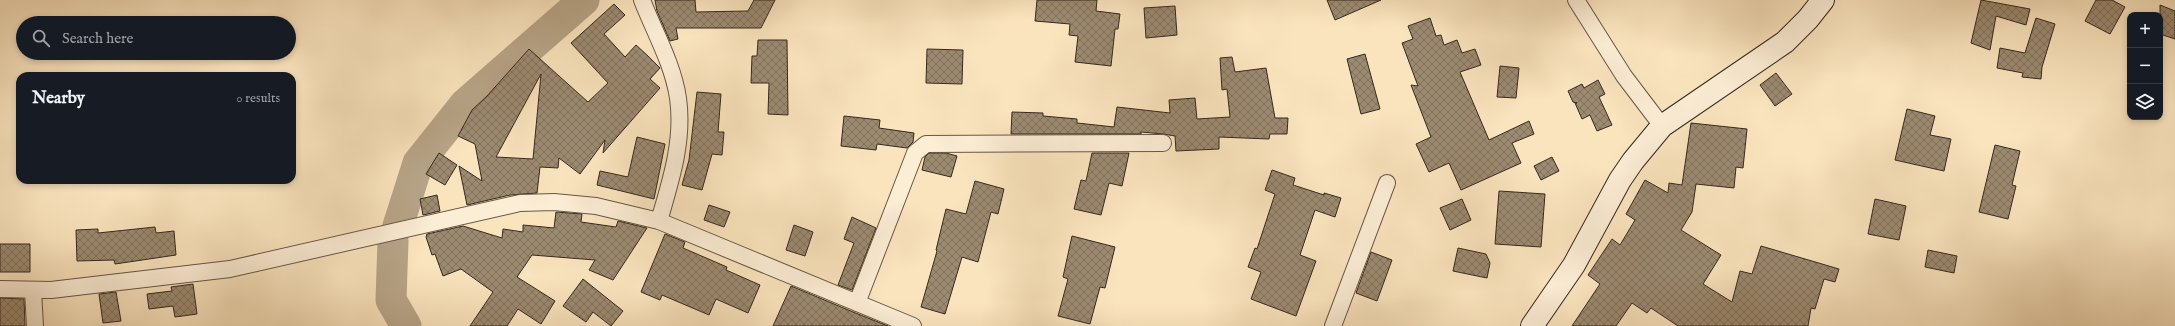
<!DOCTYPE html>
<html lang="en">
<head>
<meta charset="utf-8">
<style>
	body { margin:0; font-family:"IM FELL English",serif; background:#20242c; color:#f1f3f6 }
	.controls { position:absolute; right:12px; top:12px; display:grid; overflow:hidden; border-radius:8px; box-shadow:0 2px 6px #0003 }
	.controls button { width:36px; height:36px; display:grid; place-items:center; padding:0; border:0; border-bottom:1px solid #363941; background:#171b24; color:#f1f3f6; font:20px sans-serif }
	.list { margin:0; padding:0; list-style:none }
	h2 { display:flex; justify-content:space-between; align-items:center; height:52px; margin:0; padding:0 16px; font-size:17px }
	h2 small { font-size:13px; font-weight:400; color:#9ea1a6 }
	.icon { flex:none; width:22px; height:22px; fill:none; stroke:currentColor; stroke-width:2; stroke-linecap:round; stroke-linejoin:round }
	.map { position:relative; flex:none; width:2175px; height:326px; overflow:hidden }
	.search { position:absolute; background:#171b24; box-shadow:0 2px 6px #0003; left:16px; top:16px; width:280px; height:44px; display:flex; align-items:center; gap:10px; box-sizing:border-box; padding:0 14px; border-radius:22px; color:#9ea1a6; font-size:15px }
	.panel { position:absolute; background:#171b24; box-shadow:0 2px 6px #0003; left:16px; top:72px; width:280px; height:112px; border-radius:12px }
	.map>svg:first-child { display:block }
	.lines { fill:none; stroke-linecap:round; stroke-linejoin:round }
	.river { stroke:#b7a487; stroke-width:31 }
	.building { fill:url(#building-cross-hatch); stroke:#36281d; fill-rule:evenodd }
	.minor-casing { stroke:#675745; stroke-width:18 }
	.secondary-casing { stroke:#36281d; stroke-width:24 }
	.minor { stroke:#fcedd5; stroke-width:16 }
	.secondary { stroke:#fcedd5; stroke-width:22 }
</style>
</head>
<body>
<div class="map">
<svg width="2175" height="326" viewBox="0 0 2175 326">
	<defs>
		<pattern id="building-cross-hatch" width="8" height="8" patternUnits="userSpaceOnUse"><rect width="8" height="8" fill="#9c8a71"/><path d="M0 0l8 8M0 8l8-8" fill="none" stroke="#80715c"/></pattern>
	</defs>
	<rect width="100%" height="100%" fill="#fae4be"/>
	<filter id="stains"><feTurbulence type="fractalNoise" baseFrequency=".005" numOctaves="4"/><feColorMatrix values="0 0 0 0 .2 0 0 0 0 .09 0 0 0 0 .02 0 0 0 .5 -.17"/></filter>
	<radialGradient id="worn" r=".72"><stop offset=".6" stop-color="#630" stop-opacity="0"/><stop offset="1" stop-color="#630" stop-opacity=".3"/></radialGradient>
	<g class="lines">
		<path class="river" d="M398,226L418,163L465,104L584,0
			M393,241L391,300L406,326"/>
	</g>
	<path class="building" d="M655,0H695L696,12L748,11L754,0H775L761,28H676L678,39L670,41L657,11Z
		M1037,0H1097L1096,11L1120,14L1118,29H1115L1111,66L1075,62L1078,36L1069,35L1070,24L1035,21Z
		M1327,0H1381L1335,20Z
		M1981,0L2030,9L2026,25L1996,16L1990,50L1971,43Z
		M2096,0H2112L2125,7L2110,34L2085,21Z
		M614,4L625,15L604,34L625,57L636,45L647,55L660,68L650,79L660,88L603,153L605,140L580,174L559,158L558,168L540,167L537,193L510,195L467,205L459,166L482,181L475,144L458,136L472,110L487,96L529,49L588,102L608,83L571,43ZM541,74L533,159L496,157Z
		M2160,5L2175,11V39L2160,34Z
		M1175,6L1177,35L1146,38L1144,8Z
		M1430,18L1436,36L1441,35L1444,45L1457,40L1462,53L1475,49L1481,65L1460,72L1489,140L1529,121L1534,134L1512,143L1521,163L1461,190L1449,163L1429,172L1416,144L1431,137L1411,85L1418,86L1402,43L1413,39L1408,26Z
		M2036,18L2055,24L2042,67L2041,79L2022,77L2023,73L1997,68L2000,48L2025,53Z
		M758,40H787L788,115L768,114L769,83H751L752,56H757Z
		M927,49L963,50L962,84L926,83Z
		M1365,54L1380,109L1361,114L1347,59Z
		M1232,57L1235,72L1266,68L1275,118H1288L1287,134H1270L1269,139L1219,137V149L1176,151L1175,136L1163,134L1141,132V134H1011L1012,112L1043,113V116L1077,119V123L1114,127L1117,107L1170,113L1169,100L1195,98L1197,119L1230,117L1227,89L1222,90L1220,58Z
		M1500,66L1519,68L1516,98L1497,97Z
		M1776,73L1792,94L1775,106L1760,85Z
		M1598,80L1605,94L1599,97L1612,125L1597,131L1590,115L1582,119L1575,103H1577L1573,102L1568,91L1582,84L1584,88Z
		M697,92L721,94L718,132H724L722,155L712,154L702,190L682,185L689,160Z
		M1907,109L1935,116L1930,135L1951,139L1944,171L1895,160Z
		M844,116L880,120L879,128L914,133L913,142L907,148L877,144L876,150L841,146Z
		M1691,123L1747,129L1743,168L1736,167L1734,188L1696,184L1692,212L1681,230L1721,255L1703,284L1732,302L1740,271L1752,274L1761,246L1839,269L1835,282L1824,279L1815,309L1811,308L1808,326H1678L1651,308L1647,313L1632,303L1616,326H1572L1600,284L1588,275L1612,239L1620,245L1635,220L1626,214L1645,180L1668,193L1669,183L1682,185Z
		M637,137L665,144L654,199L597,185L600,171L628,177Z
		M1995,145L2020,151L2012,185L2016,186L2008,219L1979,212Z
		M439,153L457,165L445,185L426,174Z
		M929,153H946L957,156L951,177L922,170L925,157Z
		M1092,153H1129L1122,186L1109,183L1101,215L1074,209L1081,180L1086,181Z
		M1552,157L1559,171L1541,180L1534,166Z
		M1272,170L1295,178L1293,185L1324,195V193L1341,198L1335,217L1315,210L1300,255L1316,261L1296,316L1251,299L1261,272L1248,267L1255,248L1257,249L1275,194L1265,190Z
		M975,181L1004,189L998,214L991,212L978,262L962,257L945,314L921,307L937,251L936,250L946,209L966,214Z
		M1499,191L1545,194L1541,247L1495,244Z
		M437,195L440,211L423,215L420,199Z
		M1462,199L1471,220L1450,230L1440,208Z
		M1875,199L1906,206L1899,240L1868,234Z
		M709,205L730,212L724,227L704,220Z
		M556,212L582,214L581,222L616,227L618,221L647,228L613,280L589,270L595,260L532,255L517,277L555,301L541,324L518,309L507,326H470L493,292L461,269L443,276L435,254L432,255L426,237L427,234L463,226L502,238L503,229L523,232V225L554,228Z
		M852,217L876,228L852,290L838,285L854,243L844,239Z
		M794,225L813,232L805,256L786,250Z
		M155,227L156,233L174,231L176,255L115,264L114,260L77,261L76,230L98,229V233Z
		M665,234L685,242L683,248L727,267L726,270L760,285L748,313L716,299L709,315L662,295L660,300L641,292Z
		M1072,236L1115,247L1105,288L1100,287L1090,324L1058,316L1068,279L1063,277Z
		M0,244H30V272H0Z
		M1458,248L1486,254L1490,263L1487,278L1453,271Z
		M1928,250L1957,256L1954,273L1925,267Z
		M1371,252L1392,260L1377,301L1356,293Z
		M583,279L623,311L611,326L593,312L586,322L563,306Z
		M193,284L197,314L175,317L173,306L149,309L147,294L172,291L171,287Z
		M791,286L853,312L888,326H773Z
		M116,292L121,321L103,323L99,294Z
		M0,298L24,299L25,326H0Z"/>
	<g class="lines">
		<g class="minor-casing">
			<path id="minor" d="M642,0C654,31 673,64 678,98C684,140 671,180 659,221
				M1576,0L1624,76L1662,126
				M0,289L51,290L230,269L520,203L554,202L596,206L659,221L913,326
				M33,291L35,326
				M857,303L915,153L926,144L1163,143
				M1333,326L1387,183"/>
		</g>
		<g class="secondary-casing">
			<path id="secondary" d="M1532,326L1574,265L1620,180L1633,161L1662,126L1785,42L1808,19L1823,0"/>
		</g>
		<use href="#minor" class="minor"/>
		<use href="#secondary" class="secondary"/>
	</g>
	<rect width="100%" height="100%" filter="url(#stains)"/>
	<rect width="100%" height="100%" fill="url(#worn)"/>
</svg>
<div class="controls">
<button>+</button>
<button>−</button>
<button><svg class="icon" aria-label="layers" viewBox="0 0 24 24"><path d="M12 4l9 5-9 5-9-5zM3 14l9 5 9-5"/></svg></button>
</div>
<div class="search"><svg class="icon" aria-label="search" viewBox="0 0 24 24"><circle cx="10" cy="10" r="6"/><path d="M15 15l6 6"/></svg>Search here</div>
<section class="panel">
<h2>Nearby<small>0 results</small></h2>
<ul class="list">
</ul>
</section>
</div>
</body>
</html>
